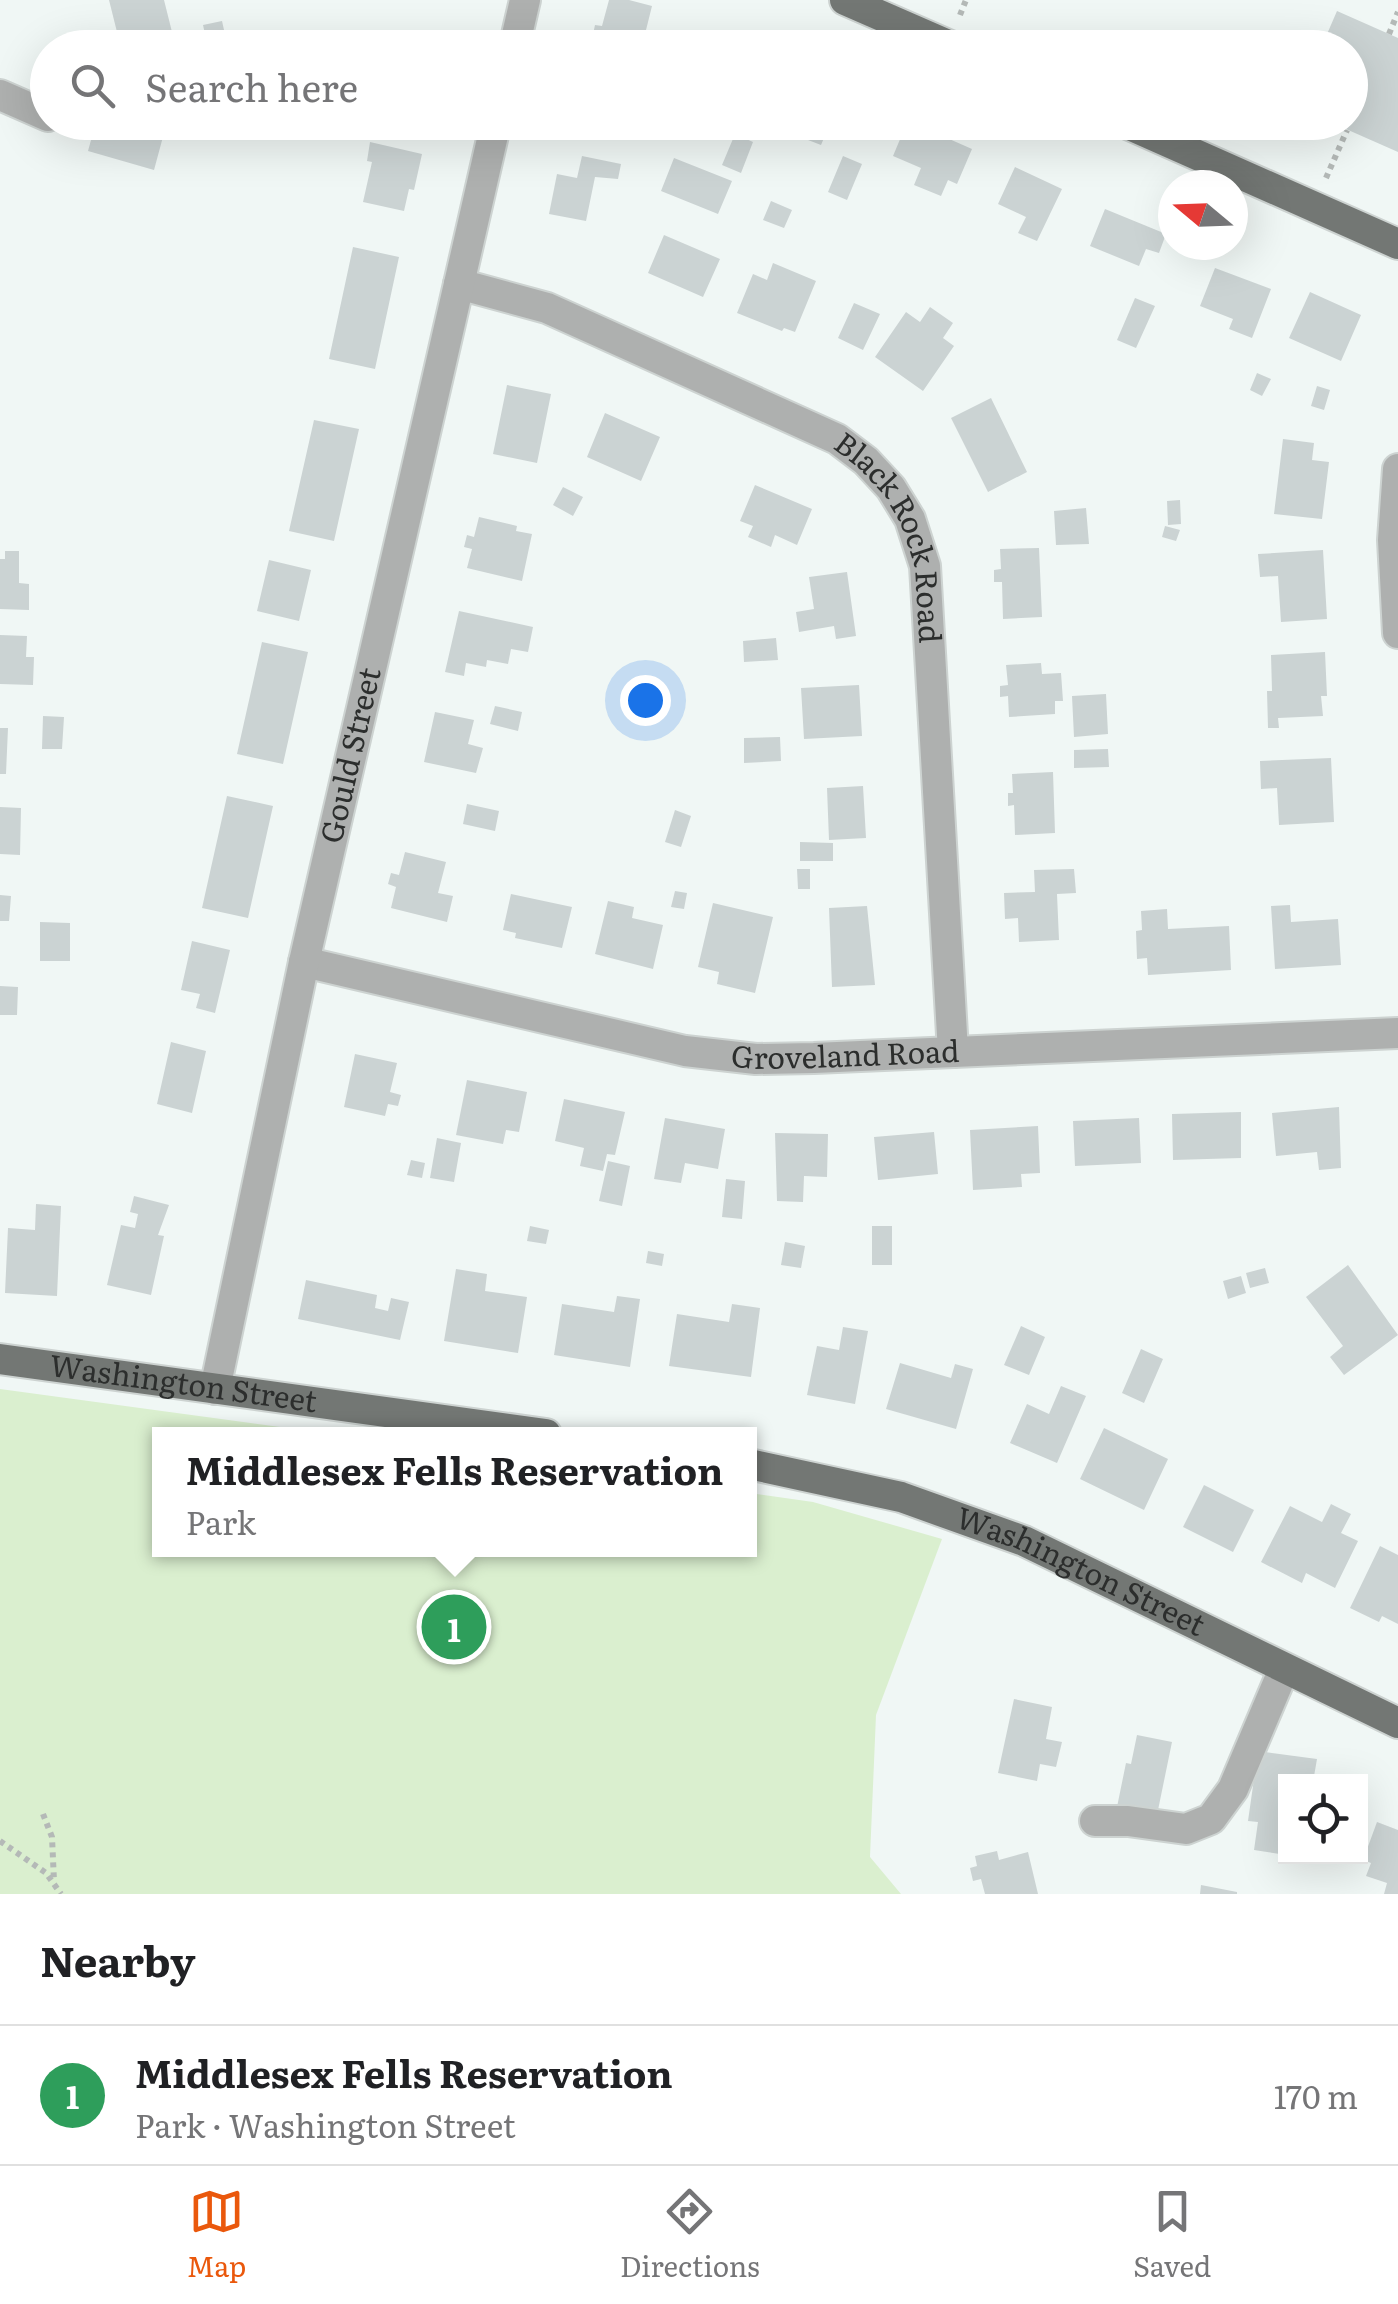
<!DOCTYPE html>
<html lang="en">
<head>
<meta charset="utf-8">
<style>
	body { margin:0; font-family:Literata,serif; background:#f6f6f6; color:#202124 }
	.controls { position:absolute; right:30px; bottom:30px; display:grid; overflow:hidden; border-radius:0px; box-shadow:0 10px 40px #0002 }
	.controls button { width:90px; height:90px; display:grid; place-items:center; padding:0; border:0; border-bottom:2px solid #e0e0e0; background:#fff; color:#202124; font:50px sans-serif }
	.compass { position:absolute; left:1158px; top:170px; width:90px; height:90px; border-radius:50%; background:#fff; box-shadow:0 10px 40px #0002; rotate:289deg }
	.you { position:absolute; left:645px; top:700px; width:35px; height:35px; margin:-25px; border:8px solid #fff; border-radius:50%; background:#1a73e8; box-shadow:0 0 0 15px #1a73e833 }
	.badge { display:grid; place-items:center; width:65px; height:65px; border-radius:50%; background:#ea580c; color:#fff; font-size:32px; font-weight:700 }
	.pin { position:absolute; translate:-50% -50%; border:5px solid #fff; box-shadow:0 2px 10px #0006 }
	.popup { position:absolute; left:152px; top:1427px; width:605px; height:130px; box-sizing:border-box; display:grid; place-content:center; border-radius:0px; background:#fff; filter:drop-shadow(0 2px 8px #0005); font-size:32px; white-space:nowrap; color:#757577 }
	.popup b { font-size:38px; color:#202124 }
	.popup::after { content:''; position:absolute; left:50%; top:100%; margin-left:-20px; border:20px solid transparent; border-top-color:#fff }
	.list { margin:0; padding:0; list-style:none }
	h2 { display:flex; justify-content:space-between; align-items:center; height:130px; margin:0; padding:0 40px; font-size:42px }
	h2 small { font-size:32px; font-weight:400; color:#757577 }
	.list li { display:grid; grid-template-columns:65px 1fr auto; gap:30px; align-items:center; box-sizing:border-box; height:140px; padding:0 40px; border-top:2px solid #e0e0e0 }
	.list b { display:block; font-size:38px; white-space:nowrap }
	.list p { margin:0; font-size:32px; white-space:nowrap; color:#757577 }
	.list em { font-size:32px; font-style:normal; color:#757577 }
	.icon { flex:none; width:55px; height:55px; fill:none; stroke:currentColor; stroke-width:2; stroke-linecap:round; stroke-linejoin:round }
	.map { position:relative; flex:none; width:1398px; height:1894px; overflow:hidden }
	.search { position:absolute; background:#fff; box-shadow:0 10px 40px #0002; left:30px; right:30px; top:30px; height:110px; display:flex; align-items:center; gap:25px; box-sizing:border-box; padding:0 35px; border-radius:55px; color:#757577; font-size:38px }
	.sheet { height:270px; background:#fff }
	nav { display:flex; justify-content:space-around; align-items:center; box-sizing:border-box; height:140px; border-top:2px solid #e0e0e0; background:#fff; font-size:28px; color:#757577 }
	nav a { display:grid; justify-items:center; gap:5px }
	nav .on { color:#ea580c }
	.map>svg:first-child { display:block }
	.green { fill:#daefcf }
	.building { fill:#cbd3d3 }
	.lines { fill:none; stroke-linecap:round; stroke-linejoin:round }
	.minor-casing { stroke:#cdd3d1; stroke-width:34 }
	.major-casing { stroke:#cdd3d1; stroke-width:34 }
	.path { stroke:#b4b9b7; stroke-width:6; stroke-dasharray:5 5; stroke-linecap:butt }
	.minor { stroke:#aeb0af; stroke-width:30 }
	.major { stroke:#737774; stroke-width:30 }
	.labels { text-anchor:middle; stroke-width:8; stroke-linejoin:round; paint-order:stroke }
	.street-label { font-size:30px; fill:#2c2e2d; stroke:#fff }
</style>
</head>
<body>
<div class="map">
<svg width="1398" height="1894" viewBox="0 0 1398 1894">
	<rect width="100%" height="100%" fill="#f0f7f5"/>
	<path class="green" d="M0,1389L332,1434H159V1550H749V1493L813,1502L942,1539L876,1715L870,1857L901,1894H0Z"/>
	<path class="building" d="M109,0H164L176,48H121Z
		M609,0H629L652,6L643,42L631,39L629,48H590L595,25L602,26Z
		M1337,11L1398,38V152L1330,122H1350V48H1321Z
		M222,21L228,48H208L203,25Z
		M718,37L742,48H713Z
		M96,122H167L154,170L88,151Z
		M800,122H856L849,140L827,131L821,145L795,135Z
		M906,125L921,131L922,127L972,149L957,184L948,180L941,196L914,185L921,168L893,156Z
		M735,134L753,142L741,173L722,165Z
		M370,142L422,154L414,190L409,189L404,211L363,202L372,162L367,161Z
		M582,156L621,164L618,179L595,177L586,221L549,214L557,174L577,178Z
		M843,156L862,164L847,200L828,192Z
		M674,158L732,181L718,214L661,191Z
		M1015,167L1062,189L1037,241L1018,233L1026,217L998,204Z
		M771,201L792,210L784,228L763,220Z
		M1105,209L1166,234L1159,253L1146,249L1139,266L1090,246Z
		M664,235L720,259L703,297L648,273Z
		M353,247L399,257L375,369L329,359Z
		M773,263L816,281L795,332L784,328L782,331L737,313L753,274L767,280Z
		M1215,268L1271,289L1252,338L1229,329L1233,319L1200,306Z
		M1310,292L1361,315L1341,361L1289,338Z
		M1135,298L1155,306L1136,348L1117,340Z
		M854,303L880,314L863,350L838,338Z
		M930,307L953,323L943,338L954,346L923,391L875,357L906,312L920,322Z
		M1257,373L1271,379L1262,396L1250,390Z
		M507,385L551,394L537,463L493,454Z
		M1317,386L1330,390L1324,410L1311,406Z
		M991,398L1027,472L988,492L951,418Z
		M605,413L660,437L641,481L587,457Z
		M314,420L359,429L334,541L289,531Z
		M1283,439L1314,443L1312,460L1329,462L1322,519L1274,514Z
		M755,485L812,509L797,545L775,535L771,547L748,537L753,526L740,521Z
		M563,487L583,497L573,516L553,505Z
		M1180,500L1181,524L1168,525L1167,501Z
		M1086,508L1089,544L1056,545L1054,511Z
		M479,517L517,526L516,531L532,534L522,581L467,568L472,549L464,547L467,535L474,537Z
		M1165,526L1180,530L1176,541L1162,537Z
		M1039,548L1042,617L1003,619L1002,582H994V570L1001,569L1000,549Z
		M1323,550L1327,619L1281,622L1278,576L1260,577L1258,554Z
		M5,551H19V583L29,584V610L0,609V559H5Z
		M269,560L311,570L299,621L257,611Z
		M847,572L856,636L836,639L834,626L799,632L796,612L814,609L809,577Z
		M459,611L533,627L528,652L511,649L508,664L487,660L486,667L466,663L464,676L445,672Z
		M0,635L27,636L26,657H34L33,685L0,684Z
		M776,638L778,660L744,662L743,641Z
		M262,642L308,652L283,764L237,754Z
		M1325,652L1327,696H1321L1323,716L1278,718L1279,728H1268L1267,691H1272L1271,655Z
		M1041,663L1042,674L1061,673L1063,701H1055V714L1009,717L1008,696L1000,697V686L1008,685L1006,665Z
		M859,685L862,736L804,739L801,688Z
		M1106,694L1108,734L1074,737L1072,696Z
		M495,706L522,712L518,731L490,724Z
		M435,712L474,720L468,744L483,748L476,773L424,762Z
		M43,716L64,717L62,749H42Z
		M0,728H8L6,774H0Z
		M780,737L781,761L744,763V738Z
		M1108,749L1109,767L1074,768V750Z
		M1331,758L1334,822L1279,825L1277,788L1261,789L1260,761Z
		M1053,772L1055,833L1015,835L1014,805L1008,806V793H1013L1012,774Z
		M863,786L866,838L829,840L827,788Z
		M227,796L273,806L248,918L202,908Z
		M467,804L499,811L495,831L463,824Z
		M0,807L21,808L20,855L0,854Z
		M675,810L691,816L681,847L665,842Z
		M800,842L833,843V861H800Z
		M405,852L446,862L438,893L453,896L447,922L391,908L396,887L388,884L391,873L399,875Z
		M797,869H810V889H798Z
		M1074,869L1076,893L1057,894L1059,940L1019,942L1018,918L1005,919L1004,893L1035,892L1034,870Z
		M675,891L687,893L684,909L671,907Z
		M511,894L572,907L562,948L515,938L516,933L503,930Z
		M0,895L11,896L9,921H0Z
		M608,901L634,907L632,918L663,925L653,969L595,954Z
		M713,903L773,917L755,993L717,984L719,972L698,967Z
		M1290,905L1291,922L1338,919L1341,965L1275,969L1271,906Z
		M867,906L875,985L832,987L829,908Z
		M1167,909L1168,929L1229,926L1231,970L1148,975L1147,958L1137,959L1136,931L1142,930L1141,911Z
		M40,922L70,923V961H40Z
		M192,941L230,950L215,1013L196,1008L200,994L181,990Z
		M0,986L18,987L17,1015H0Z
		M171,1042L206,1051L192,1113L157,1104Z
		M355,1054L397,1063L390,1092L401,1095L398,1106L388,1104L385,1116L344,1107Z
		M467,1080L527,1092L519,1132L506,1130L503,1144L456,1135Z
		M564,1099L625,1112L615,1155L607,1154L603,1171L580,1166L584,1148L555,1141Z
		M1339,1107L1341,1168L1319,1170L1317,1152L1276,1156L1272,1113Z
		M1241,1112V1158L1173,1160L1172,1114Z
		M665,1118L725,1129L718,1169L685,1163L681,1183L654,1179Z
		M1139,1118L1141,1163L1075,1166L1073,1121Z
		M1038,1126L1040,1173L1021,1174L1022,1187L973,1190L970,1130Z
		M934,1132L938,1174L878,1180L874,1137Z
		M775,1133L828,1134L827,1177L804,1176L803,1202L777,1201Z
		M437,1138L461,1143L454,1182L430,1178Z
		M411,1160L425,1163L422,1178L407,1175Z
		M608,1161L630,1166L622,1206L599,1201Z
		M726,1179L745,1181L742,1219L722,1217Z
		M134,1196L169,1205L158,1235L164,1236L151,1295L107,1285L121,1225L135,1228L138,1214L130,1212Z
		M36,1204L61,1206L57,1296L5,1293L8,1228L35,1230Z
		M530,1226L549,1230L546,1244L527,1241Z
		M872,1226H892V1265H872Z
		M785,1242L805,1246L801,1268L781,1265Z
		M648,1251L664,1254L662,1266L646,1263Z
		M1348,1265L1398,1335L1344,1375L1330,1357L1343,1346L1306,1297Z
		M1265,1268L1269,1283L1250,1288L1246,1273Z
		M456,1269L487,1274L485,1291L527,1297L518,1353L444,1341Z
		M1241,1276L1246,1293L1228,1299L1223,1281Z
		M306,1280L377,1295L375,1308L388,1311L391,1298L409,1302L400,1340L298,1319Z
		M617,1296L640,1299L630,1367L554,1355L562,1304L614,1312Z
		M732,1304L760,1308L751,1377L669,1366L677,1314L729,1322Z
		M1021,1326L1045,1337L1029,1375L1004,1365Z
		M843,1327L868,1331L855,1404L807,1395L817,1346L839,1350Z
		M1141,1349L1163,1359L1144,1403L1122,1393Z
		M900,1363L951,1378L955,1364L973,1369L956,1429L886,1409Z
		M1061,1386L1086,1396L1057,1463L1010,1443L1027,1404L1049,1414Z
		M1104,1428L1168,1459L1144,1510L1080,1479Z
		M1204,1485L1254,1510L1233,1552L1183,1527Z
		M1331,1504L1351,1514L1341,1533L1358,1541L1335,1588L1306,1573L1302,1583L1261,1562L1290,1506L1322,1522Z
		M1380,1546L1398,1555V1624L1382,1616L1379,1622L1350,1608Z
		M1014,1699L1052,1707L1046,1739L1062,1742L1056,1767L1040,1764L1037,1781L998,1773Z
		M1137,1735L1172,1742L1157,1815L1117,1807L1126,1763L1131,1764Z
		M1258,1751L1317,1759L1313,1782H1286V1855L1254,1850L1258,1822L1248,1821Z
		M1377,1822L1398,1830V1894H1384L1387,1883L1366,1876L1371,1863L1363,1860Z
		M997,1851L999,1860L1028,1852L1038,1894H985L981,1879L973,1881L970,1868L977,1866L975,1856Z
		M1201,1885L1237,1892V1894H1200Z"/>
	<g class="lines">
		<g class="minor-casing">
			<g id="minor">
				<path d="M514,48L525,0"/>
				<path d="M0,95L48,116"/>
				<path id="s1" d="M459,284L547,308L837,439L866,461L891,488L910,519L925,566L953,1052"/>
				<path d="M1398,469L1393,540L1398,633"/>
				<path id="s2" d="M304,962L685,1051L756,1059L814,1058L1398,1033"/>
				<path id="s3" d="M215,1389L304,962L496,122"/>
				<path d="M1095,1821H1128L1186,1829L1211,1819L1233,1789L1284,1669"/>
			</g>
		</g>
		<g class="major-casing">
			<g id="major">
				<path d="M845,0L955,48"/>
				<path d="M1123,122L1398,244"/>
				<path id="s4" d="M0,1359L546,1434"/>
				<path id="s5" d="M749,1464L901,1497L1024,1541L1398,1723"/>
			</g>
		</g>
		<path class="path" d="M960,15L966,0
			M1389,34L1398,12
			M1326,178L1347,130
			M43,1814L52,1837L54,1881
			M0,1841L46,1873L61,1894"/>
		<use href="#minor" class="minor"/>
		<use href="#major" class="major"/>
	</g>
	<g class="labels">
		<g class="street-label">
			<text dy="10" stroke="none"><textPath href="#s1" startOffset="528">Black Rock Road</textPath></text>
			<text dy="10" stroke="none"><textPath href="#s3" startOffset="648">Gould Street</textPath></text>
			<text dy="10" stroke="none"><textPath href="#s2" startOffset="552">Groveland Road</textPath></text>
			<text dy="10" stroke="none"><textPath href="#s4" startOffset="185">Washington Street</textPath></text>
			<text dy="10" stroke="none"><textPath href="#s5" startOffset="350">Washington Street</textPath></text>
		</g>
	</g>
</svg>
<div class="controls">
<button><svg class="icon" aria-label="locate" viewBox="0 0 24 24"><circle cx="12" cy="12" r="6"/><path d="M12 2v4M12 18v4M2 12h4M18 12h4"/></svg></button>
</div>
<svg class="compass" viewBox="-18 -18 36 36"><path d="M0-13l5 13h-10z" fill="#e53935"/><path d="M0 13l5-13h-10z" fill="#757577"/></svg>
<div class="you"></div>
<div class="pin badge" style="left:454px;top:1627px;background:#2e9e5b">1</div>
<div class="popup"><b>Middlesex Fells Reservation</b>Park</div>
<div class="search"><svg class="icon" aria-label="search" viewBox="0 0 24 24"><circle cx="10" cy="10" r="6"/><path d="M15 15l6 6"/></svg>Search here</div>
</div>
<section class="sheet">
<h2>Nearby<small></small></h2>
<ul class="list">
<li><span class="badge" style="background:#2e9e5b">1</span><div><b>Middlesex Fells Reservation</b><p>Park · Washington Street</p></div><em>170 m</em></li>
</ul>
</section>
<nav>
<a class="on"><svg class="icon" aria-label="map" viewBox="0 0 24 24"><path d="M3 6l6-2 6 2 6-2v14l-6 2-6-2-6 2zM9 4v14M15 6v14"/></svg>Map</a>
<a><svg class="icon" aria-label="directions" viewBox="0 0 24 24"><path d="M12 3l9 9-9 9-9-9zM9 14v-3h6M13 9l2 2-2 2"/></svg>Directions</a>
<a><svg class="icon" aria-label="saved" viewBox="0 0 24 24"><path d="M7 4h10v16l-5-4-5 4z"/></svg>Saved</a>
</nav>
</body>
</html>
